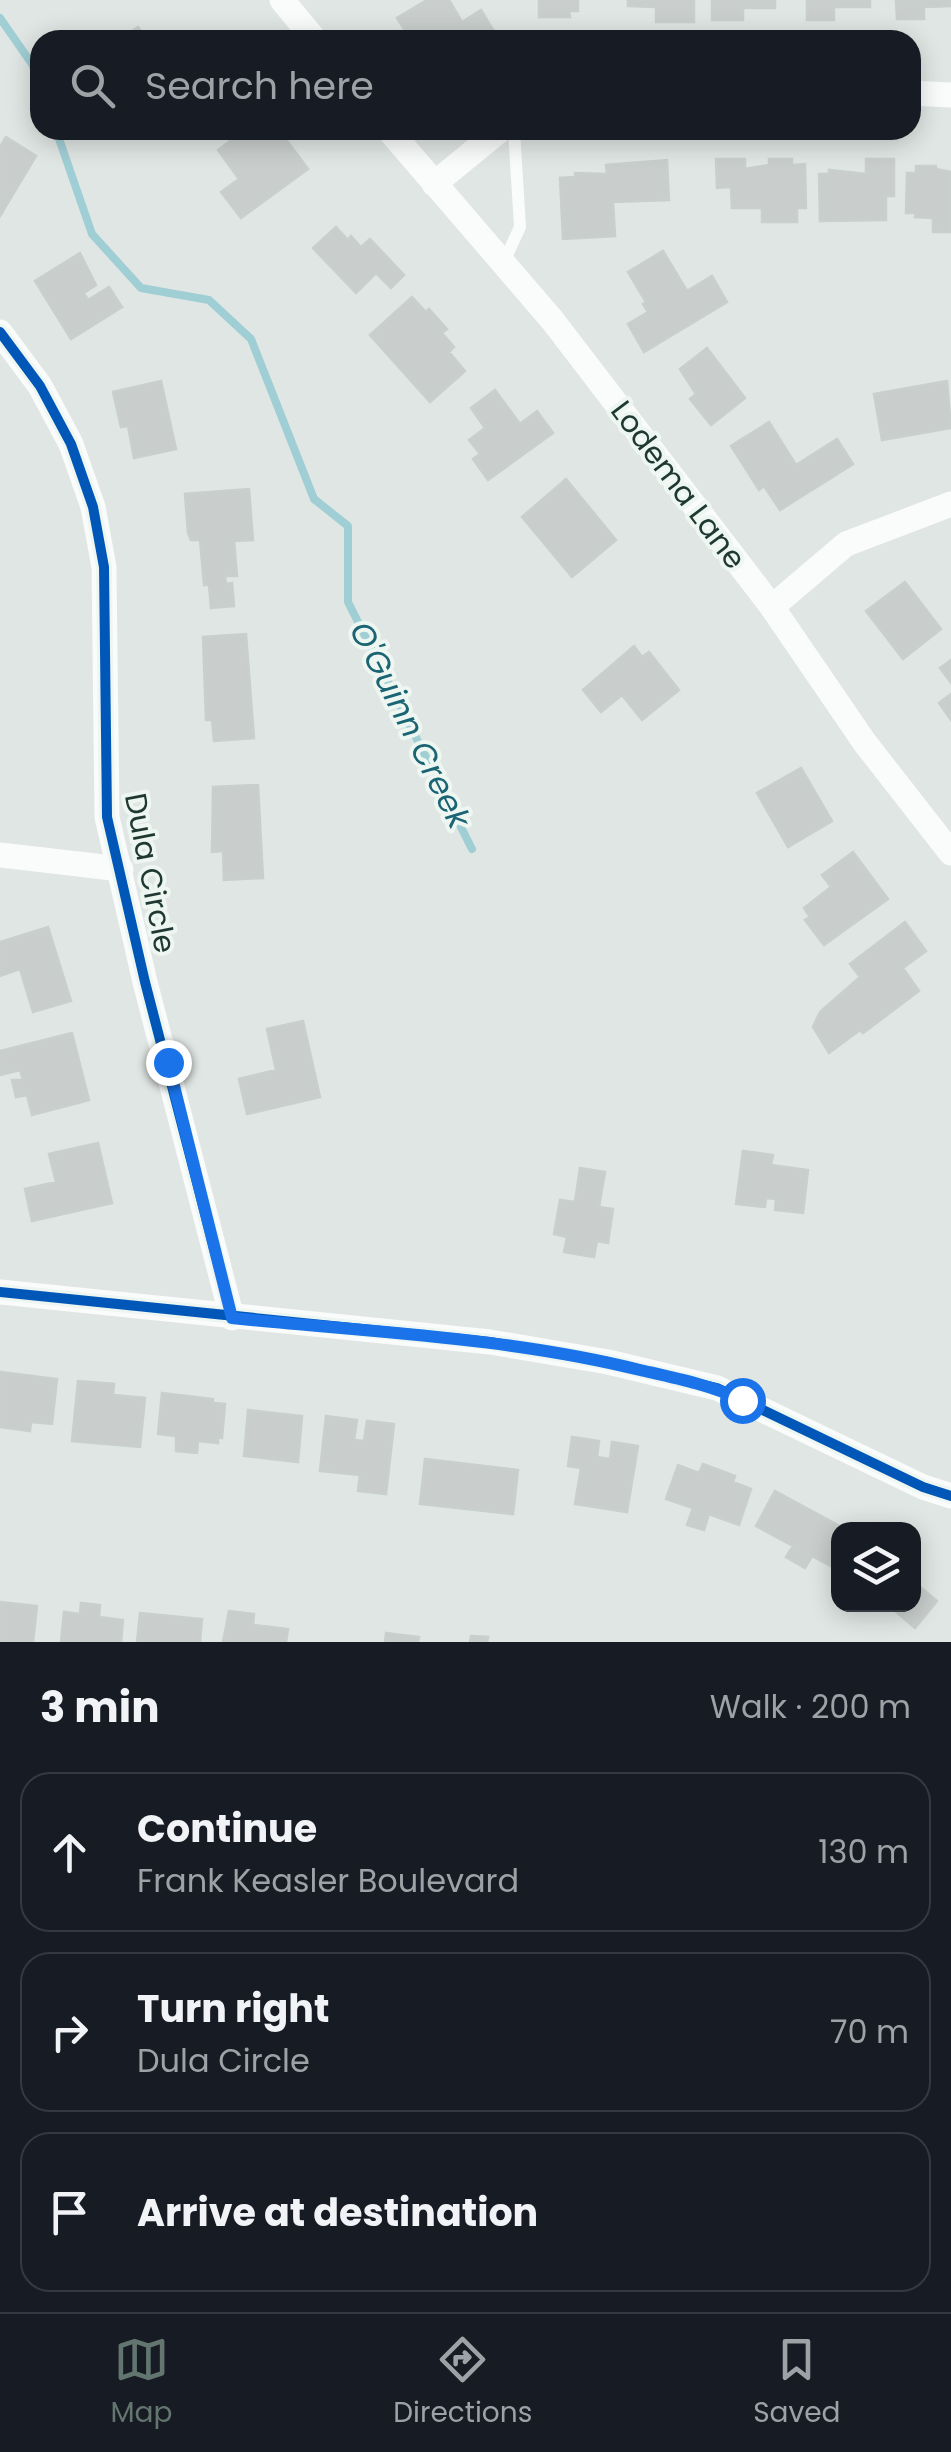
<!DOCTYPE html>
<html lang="en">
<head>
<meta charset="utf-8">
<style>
	body { margin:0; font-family:Poppins,sans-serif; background:#20242c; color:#f1f3f6 }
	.controls { position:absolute; right:30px; bottom:30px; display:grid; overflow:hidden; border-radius:20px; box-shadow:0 5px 25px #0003 }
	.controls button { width:90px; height:90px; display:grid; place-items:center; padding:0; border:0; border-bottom:2px solid #363941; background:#171b24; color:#f1f3f6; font:50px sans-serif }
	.stop { position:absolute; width:30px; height:30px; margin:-22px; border:8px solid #1a73e8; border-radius:50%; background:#fff }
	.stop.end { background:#1a73e8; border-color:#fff; box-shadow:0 2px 10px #0008 }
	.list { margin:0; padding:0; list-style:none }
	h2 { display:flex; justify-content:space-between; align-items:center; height:130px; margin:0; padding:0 40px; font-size:42px }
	h2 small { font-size:32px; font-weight:400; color:#9ea1a6 }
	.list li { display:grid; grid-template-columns:65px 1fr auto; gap:30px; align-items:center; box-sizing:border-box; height:160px; margin:0 20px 20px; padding:0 20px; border:2px solid #363941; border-radius:30px }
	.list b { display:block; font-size:38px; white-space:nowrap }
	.list p { margin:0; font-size:32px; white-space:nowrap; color:#9ea1a6 }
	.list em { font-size:32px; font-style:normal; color:#9ea1a6 }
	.icon { flex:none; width:55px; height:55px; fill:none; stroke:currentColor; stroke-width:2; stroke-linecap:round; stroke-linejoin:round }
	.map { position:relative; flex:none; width:951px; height:1642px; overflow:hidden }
	.search { position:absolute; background:#171b24; box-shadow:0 5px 25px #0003; left:30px; right:30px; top:30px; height:110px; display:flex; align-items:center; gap:25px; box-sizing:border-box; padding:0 35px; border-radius:30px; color:#9ea1a6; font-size:38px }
	.sheet { height:670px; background:#171b24 }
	nav { display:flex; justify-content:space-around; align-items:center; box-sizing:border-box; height:140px; border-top:2px solid #363941; background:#171b24; font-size:28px; color:#9ea1a6 }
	nav a { display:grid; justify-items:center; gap:5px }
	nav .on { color:#63756f }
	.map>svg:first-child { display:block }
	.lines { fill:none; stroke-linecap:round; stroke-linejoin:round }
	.stream { stroke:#a0ced5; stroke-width:8 }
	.building { fill:#c9cecc; stroke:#c9cfcc; stroke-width:2.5 }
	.lane { stroke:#fafbfb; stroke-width:12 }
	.street { stroke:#fafbfb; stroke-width:25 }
	.cycleway-casing { stroke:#edf6f1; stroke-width:16 }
	.cycleway { stroke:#0057b8; stroke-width:10 }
	.route { stroke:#1a73e8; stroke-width:12 }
	.labels { text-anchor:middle; stroke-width:8; stroke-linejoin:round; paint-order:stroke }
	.street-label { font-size:30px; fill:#1f3831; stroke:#edf6f1 }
	.water-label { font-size:32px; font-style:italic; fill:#1a6473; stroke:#edf6f1 }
</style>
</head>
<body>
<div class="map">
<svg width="951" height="1642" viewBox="0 0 951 1642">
	<rect width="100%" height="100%" fill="#e0e6e3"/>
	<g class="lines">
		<path class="stream" d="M0,18L32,64L40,85
			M56,130L92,234L141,288L209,300L251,339L314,499L348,526V602L472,849"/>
	</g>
	<path class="building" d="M427,0H449L462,22L481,10L498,38L411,40L397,18Z
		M539,0H578V11H569L570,17H539Z
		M628,0H694V22H656V7L628,6Z
		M712,0H775V8H743V20H712Z
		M807,0H870V7H834V20H807Z
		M896,0H951V6L924,7V19H897Z
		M138,27L147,40H119Z
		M245,130H279L308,169L241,218L221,192L239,179L218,150Z
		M6,137L36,156L0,216V147Z
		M716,159H745V169L769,165V159H792V165L805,164L806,208H797V222H762V208H732L731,187L717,188Z
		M866,159H894V196H886V220L820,221L819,174H829V170L866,174Z
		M667,160L669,200L613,202L615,236L563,239L560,178L575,177V173L607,174L606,165Z
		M916,166H936V169L951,172V232H933V218L915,217L916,213H906L907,173H916Z
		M336,227L348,240L351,236L361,247L370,239L404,275L391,288L376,273L356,293L313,248Z
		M663,251L687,291L712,276L727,302L644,352L628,324L648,312L643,304L646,302L628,272Z
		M80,253L96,285L84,293L88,300L109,287L122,307L71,339L35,281Z
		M412,297L426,312L429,309L447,329L442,333L454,347L449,352L465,371L430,402L370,335Z
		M707,348L745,398L711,425L690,399L696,394L680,369Z
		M161,381L176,449L134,458L128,426L121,427L113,392Z
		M947,381L951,428L882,440L874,394Z
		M495,390L520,424L537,411L553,433L488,480L473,459L480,454L469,440L485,428L471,408Z
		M769,422L796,465L837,439L853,464L780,510L764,486L759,490L731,446Z
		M566,479L616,540L572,577L522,517Z
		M249,489L253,540L234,541L237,576H225L226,584L232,583L234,606L211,608L209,585H204L200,540H191L188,533L185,494Z
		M905,582L941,629L903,659L866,611Z
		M246,634L254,738L214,741L212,720H206L203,637Z
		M634,646L642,657L649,652L679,690L642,720L622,695L601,712L583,690Z
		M951,660V683L940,668Z
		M951,694V720L939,703Z
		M801,768L832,821L788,847L757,793Z
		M258,785L263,878L224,880L223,851L212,852L213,787Z
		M853,852L888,899L824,945L805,920L810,917L804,908L831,887L822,875Z
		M905,922L926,951L903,968L919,991L863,1033L860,1030L829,1053L813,1027L820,1012L860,977L850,964Z
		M48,927L71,1001L33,1012L20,969L0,976V942Z
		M303,1021L320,1097L247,1114L239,1079L276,1070L267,1029Z
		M72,1033L89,1100L32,1115L27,1095L16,1097L12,1080H23L20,1070L0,1075V1051Z
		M98,1143L112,1203L32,1221L25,1189L56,1182L49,1154Z
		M743,1151L773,1155L771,1165L808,1170L803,1213L775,1210L776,1199L766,1198L765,1207L736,1204Z
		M580,1168L605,1172L599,1207L613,1209L608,1243L597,1241L594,1257L564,1252L567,1237L554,1234L560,1200L575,1202Z
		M0,1372L57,1379L52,1424L31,1422L30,1431L0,1427Z
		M78,1381L114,1384L113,1395L145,1398L140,1447L72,1441Z
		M162,1393L213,1399V1403L225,1404L222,1438L218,1437V1443L198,1441L197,1453L176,1451V1436L158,1434Z
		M248,1410L302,1416L298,1462L244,1456Z
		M326,1416L357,1420L354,1440L364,1441L367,1421L394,1424L386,1494L358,1491L360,1475L320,1471Z
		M572,1437L599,1441L597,1457L610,1459L612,1442L638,1446L627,1512L575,1504L581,1468L568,1466Z
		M425,1459L518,1470L513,1514L420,1504Z
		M703,1464L735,1476L733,1482L751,1489L739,1525L709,1514L704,1530L687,1525L693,1508L666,1499L678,1465L699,1473Z
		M775,1491L847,1530H838V1570L812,1556L805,1568L786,1557L793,1546L756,1526Z
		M914,1582L937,1601L915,1628L887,1604H914Z
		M0,1602L37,1606L33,1642H0Z
		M81,1603L100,1605L99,1617L123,1620L121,1642H61L64,1612L80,1614Z
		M229,1611L254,1614L253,1625L288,1629L286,1642H223Z
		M140,1613L202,1619L200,1642H137Z
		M386,1633L419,1637L418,1642H385Z
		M471,1636L488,1637L487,1642H470Z"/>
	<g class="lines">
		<path class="lane" d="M503,264L520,227L514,130"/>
		<path class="street" d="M282,0L315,40
			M911,93L951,95
			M389,130L553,321L772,607L865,743L951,853
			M434,184L500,130
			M0,332L40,386L71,444L93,507L104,567L107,817L145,982L232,1318
			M772,607L846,544L951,504
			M0,855L121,869
			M0,1292L490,1342L608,1362L717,1388L923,1487L951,1496"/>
		<g class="cycleway-casing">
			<path id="cycleway" d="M0,332L40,386L71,444L93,507L104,567L107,817L145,982L232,1318
				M0,1292L490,1342L608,1362L717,1388L923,1487L951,1496"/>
		</g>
		<use href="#cycleway" class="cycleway"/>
	</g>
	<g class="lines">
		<path class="route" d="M168,1062L232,1318C368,1332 507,1337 640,1370C675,1378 710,1385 742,1400"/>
	</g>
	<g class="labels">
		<g class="street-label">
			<text transform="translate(678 485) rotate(53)" y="10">Lodema Lane</text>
			<text transform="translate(150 873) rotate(79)" y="10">Dula Circle</text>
		</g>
		<g class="water-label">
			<text transform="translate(410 725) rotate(63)" y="11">O'Guinn Creek</text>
		</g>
	</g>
</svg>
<div class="controls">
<button><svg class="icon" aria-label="layers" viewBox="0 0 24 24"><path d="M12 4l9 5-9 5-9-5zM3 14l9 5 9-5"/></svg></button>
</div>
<div class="stop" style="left:742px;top:1400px"></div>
<div class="stop end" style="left:168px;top:1062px"></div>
<div class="search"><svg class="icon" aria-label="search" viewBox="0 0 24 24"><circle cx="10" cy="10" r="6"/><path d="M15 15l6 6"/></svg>Search here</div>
</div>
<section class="sheet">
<h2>3 min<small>Walk · 200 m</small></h2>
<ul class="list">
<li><svg class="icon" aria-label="ahead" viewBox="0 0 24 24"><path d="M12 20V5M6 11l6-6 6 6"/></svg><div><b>Continue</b><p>Frank Keasler Boulevard</p></div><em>130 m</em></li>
<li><svg class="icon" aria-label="right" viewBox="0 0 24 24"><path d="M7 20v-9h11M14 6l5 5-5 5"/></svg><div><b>Turn right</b><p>Dula Circle</p></div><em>70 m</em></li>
<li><svg class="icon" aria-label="arrive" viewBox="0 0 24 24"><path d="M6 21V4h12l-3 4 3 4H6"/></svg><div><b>Arrive at destination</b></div></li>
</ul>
</section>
<nav>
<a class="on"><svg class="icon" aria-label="map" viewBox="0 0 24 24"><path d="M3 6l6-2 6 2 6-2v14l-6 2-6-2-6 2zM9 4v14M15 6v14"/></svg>Map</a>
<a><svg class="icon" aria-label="directions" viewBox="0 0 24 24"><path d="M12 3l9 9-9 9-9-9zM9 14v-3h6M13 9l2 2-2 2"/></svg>Directions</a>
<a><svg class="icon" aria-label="saved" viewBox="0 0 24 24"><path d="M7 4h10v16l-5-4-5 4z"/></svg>Saved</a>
</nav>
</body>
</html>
